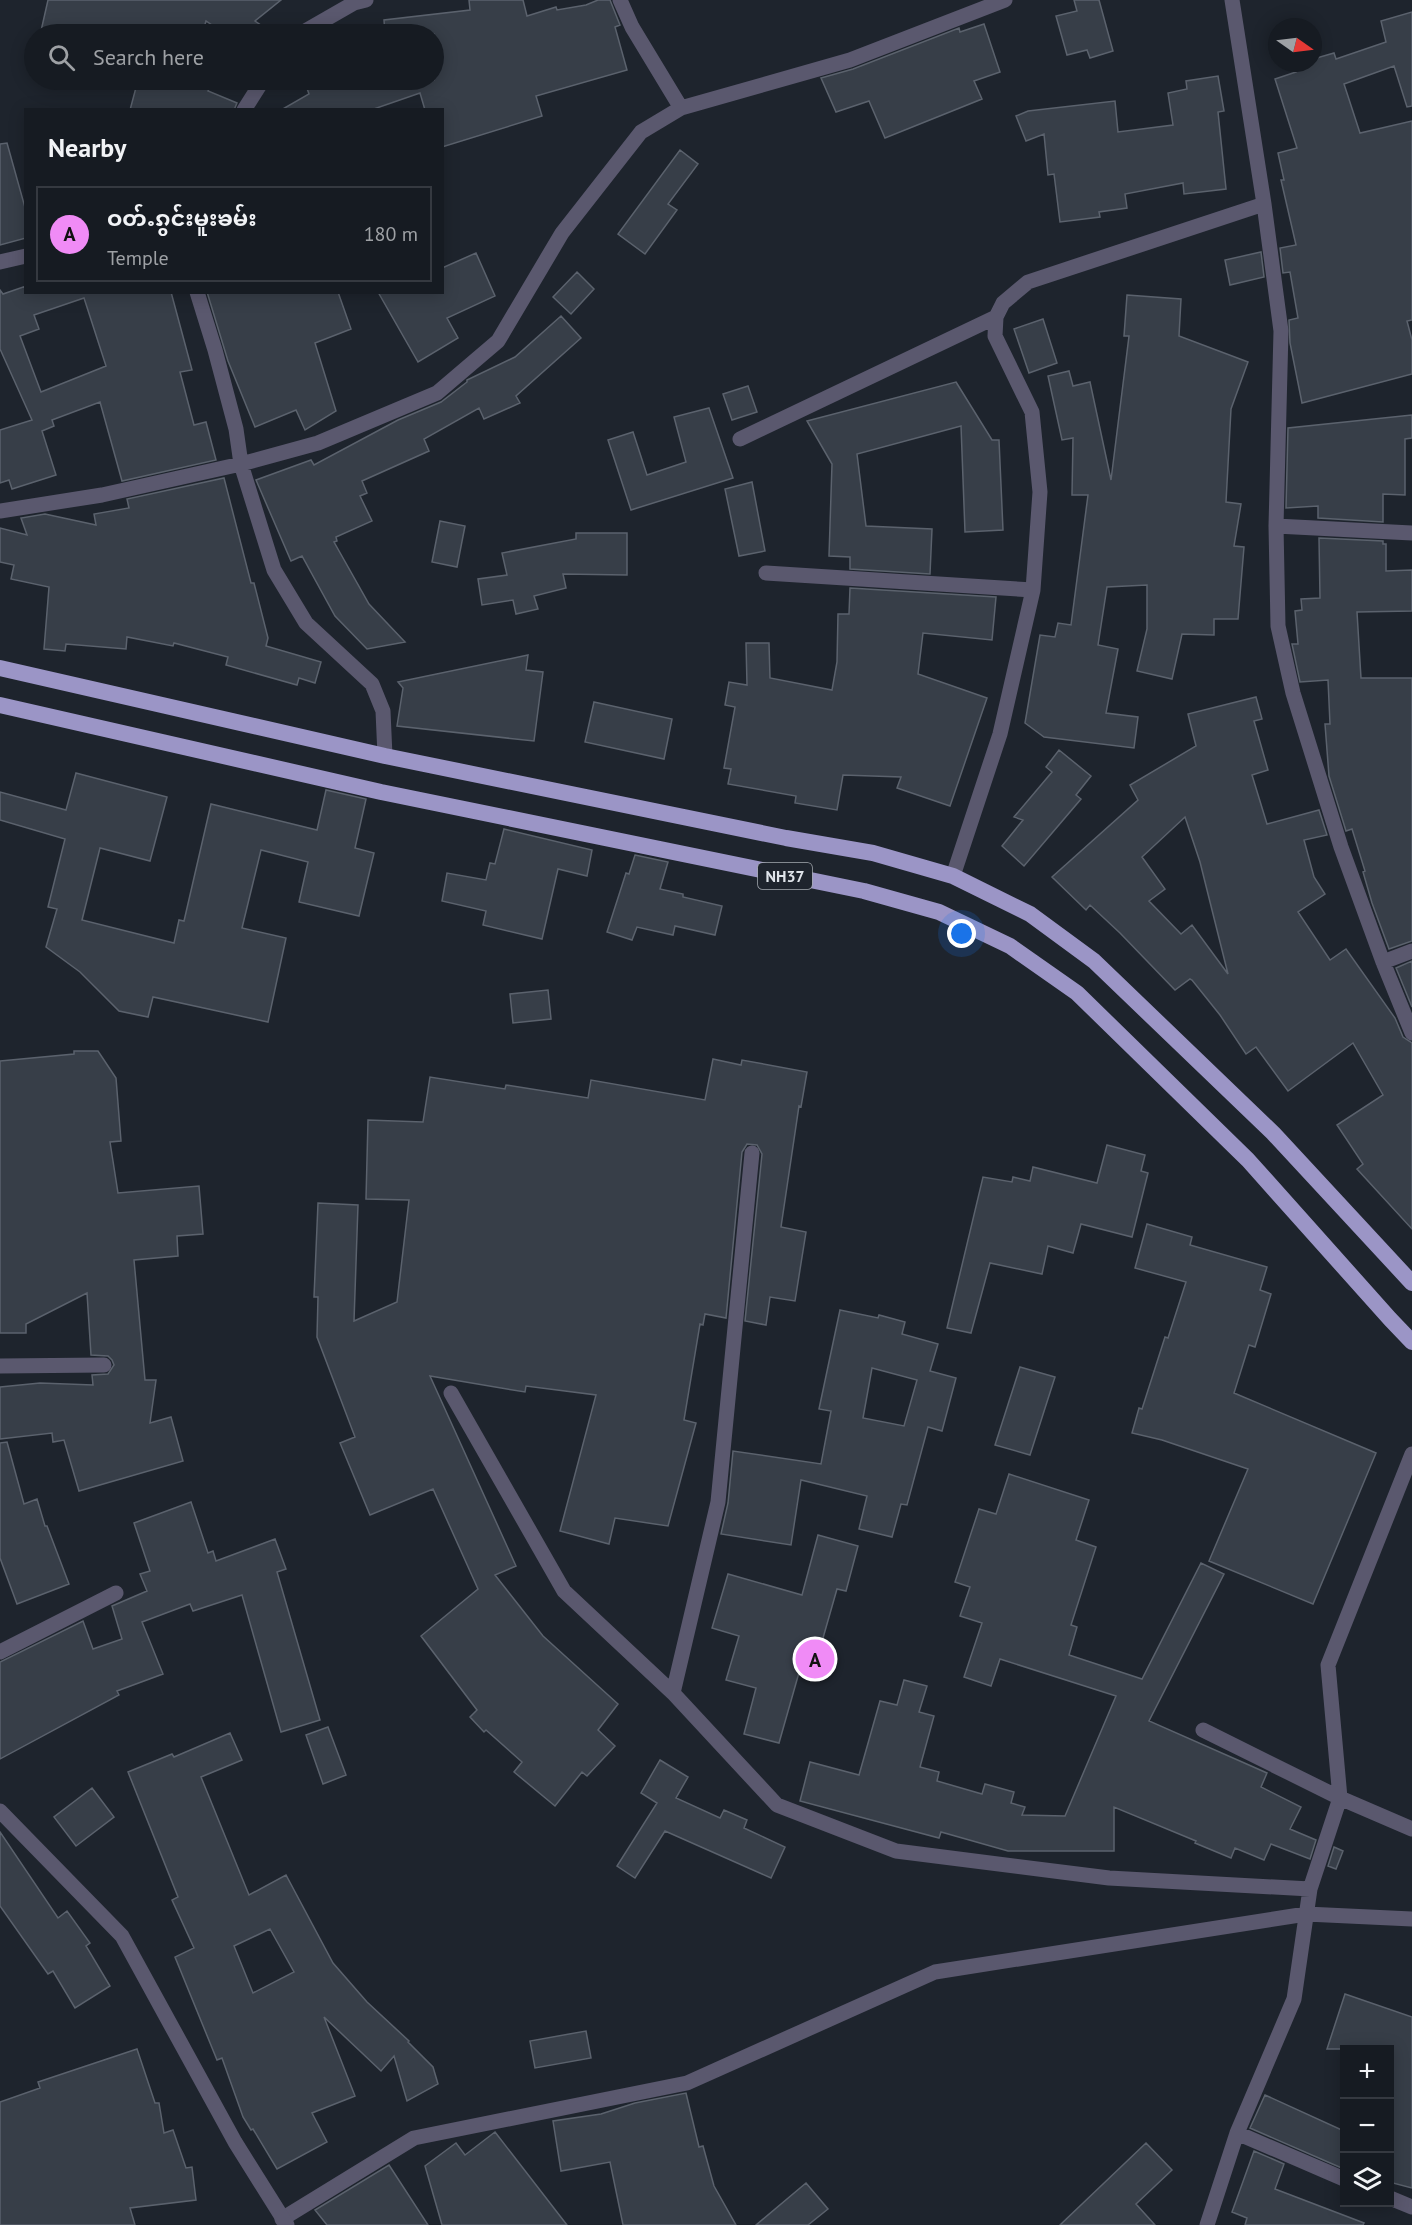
<!DOCTYPE html>
<html lang="en">
<head>
<meta charset="utf-8">
<style>
	body { margin:0; font-family:"PT Sans","Noto Sans Myanmar",sans-serif; background:#23282f; color:#f1f3f6 }
	.controls { position:absolute; right:18px; bottom:18px; display:grid; overflow:hidden; border-radius:0px; box-shadow:0 3px 15px #0003 }
	.controls button { width:54px; height:54px; display:grid; place-items:center; padding:0; border:0; border-bottom:2px solid #353940; background:#161b22; color:#f1f3f6; font:30px sans-serif }
	.compass { position:absolute; left:1268px; top:18px; width:54px; height:54px; border-radius:50%; background:#161b22; box-shadow:0 3px 15px #0003; rotate:104deg }
	.you { position:absolute; left:962px; top:934px; width:21px; height:21px; margin:-15px; border:4px solid #fff; border-radius:50%; background:#1a73e8; box-shadow:0 0 0 9px #1a73e833 }
	.badge { display:grid; place-items:center; width:39px; height:39px; border-radius:50%; background:#f08bf6; color:#111; font-size:20px; font-weight:700 }
	.pin { position:absolute; translate:-50% -50%; border:3px solid #fff; box-shadow:0 2px 6px #0006 }
	.list { margin:0; padding:0; list-style:none }
	h2 { display:flex; justify-content:space-between; align-items:center; height:78px; margin:0; padding:0 24px; font-size:26px }
	h2 small { font-size:20px; font-weight:400; color:#9ea1a5 }
	.list li { display:grid; grid-template-columns:39px 1fr auto; gap:18px; align-items:center; box-sizing:border-box; height:96px; margin:0 12px 12px; padding:0 12px; border:2px solid #353940; border-radius:0px }
	.list b { display:block; font-size:22px; white-space:nowrap }
	.list p { margin:0; font-size:20px; white-space:nowrap; color:#9ea1a5 }
	.list em { font-size:20px; font-style:normal; color:#9ea1a5 }
	.icon { flex:none; width:33px; height:33px; fill:none; stroke:currentColor; stroke-width:2; stroke-linecap:round; stroke-linejoin:round }
	.map { position:relative; flex:none; width:1412px; height:2225px; overflow:hidden }
	.search { position:absolute; background:#161b22; box-shadow:0 3px 15px #0003; left:24px; top:24px; width:420px; height:66px; display:flex; align-items:center; gap:15px; box-sizing:border-box; padding:0 21px; border-radius:33px; color:#9ea1a5; font-size:22px }
	.panel { position:absolute; background:#161b22; box-shadow:0 3px 15px #0003; left:24px; top:108px; width:420px; height:186px; border-radius:0px }
	.map>svg:first-child { display:block }
	.building { fill:#373e48; stroke:#5b626d; stroke-width:1.5; fill-rule:evenodd }
	.lines { fill:none; stroke-linecap:round; stroke-linejoin:round }
	.minor { stroke:#5a586e; stroke-width:15 }
	.tertiary { stroke:#5a586e; stroke-width:15 }
	.trunk { stroke:#9b95c6; stroke-width:16 }
	.labels { text-anchor:middle; stroke-width:4.5; stroke-linejoin:round; paint-order:stroke }
	.shield { fill:#1e242d; stroke:#a5aab1; stroke-width:1.5 }
	.shield-label { font-size:16px; font-weight:bold; fill:#dfe4ea }
</style>
</head>
<body>
<div class="map">
<svg width="1412" height="2225" viewBox="0 0 1412 2225">
	<rect width="100%" height="100%" fill="#1e242d"/>
	<path class="building" d="M48,0H281L255,21L274,34H225L206,21L202,34H55L41,31Z
		M469,0H523L527,16L556,7L557,10L586,5L598,0H610L620,25L615,27L627,70L536,96L542,116L442,147V110H425L420,93L371,110H281L309,94L304,80H434V34H385L384,20L470,10Z
		M1074,0H1099L1113,51L1090,58L1087,50L1067,55L1056,16L1077,11Z
		M1412,12V106L1407,107L1394,66L1344,84L1360,133L1412,121V320L1407,321L1412,340V374L1302,403L1290,343L1289,320L1298,318L1290,272L1283,273L1280,248L1296,245L1281,180H1284L1278,153L1297,148L1275,79L1296,72L1294,65L1313,63V59L1334,53L1336,59L1386,42L1381,21Z
		M984,24L1000,72L974,81L982,99L885,138L869,101L836,112L821,78L853,69L959,28L960,32Z
		M1218,76L1224,111L1218,112L1226,189L1184,194L1183,183L1125,194L1127,208L1099,212L1100,217L1060,222L1054,174L1048,175L1044,134L1026,141L1016,116L1028,111L1115,101L1118,132L1173,125L1168,93L1187,89L1186,81Z
		M138,80H216L208,91L237,103L234,110H130Z
		M7,143L26,211V238L0,245V144Z
		M680,150L698,164L668,204L677,210L645,254L618,234Z
		M1261,252L1264,277L1230,285L1225,260Z
		M476,253L495,296L447,318L458,338L418,362L378,292H442V268Z
		M577,272L594,289L571,314L553,297Z
		M26,286V292H171L192,370L180,372L194,425L206,422L216,460L122,481L100,402L52,420L54,426L42,431L56,475L12,489L9,480L0,483V430L32,420L0,349V290L3,294ZM84,298L106,366L41,392L20,336L39,329L34,315Z
		M207,292H338L351,329L315,343L336,411L305,430L296,410L255,427L228,361Z
		M1127,295L1181,299L1179,336L1248,362L1231,409L1226,502L1241,504L1234,546L1244,547L1238,619H1214V635L1182,634L1172,679L1137,671L1147,629V585L1107,587L1098,645L1118,649L1106,713L1138,717L1134,748L1044,737L1025,723L1040,635L1055,637L1058,623L1071,625L1088,495H1072L1073,438L1062,440L1048,376L1069,371L1073,386L1090,382L1111,480L1129,336H1124Z
		M561,316L581,338L516,396L520,403L484,419L479,408L424,439L429,451L362,481L367,493L360,496L372,521L336,537L337,541L334,542L369,604L405,642L367,649L335,616L302,556L291,561L256,480L311,460L314,465L398,420L441,402L467,382V380L515,357Z
		M1043,319L1057,363L1029,373L1014,329Z
		M956,382L992,440H999L1003,530L965,532L961,426L857,454L866,526L932,529L930,574L850,569V557L829,556L832,464L807,421Z
		M748,386L757,412L732,420L723,394Z
		M709,408L733,478L631,510L608,440L633,432L647,475L686,462L674,417Z
		M1412,415V438L1405,439V495L1383,494V522L1318,518V506L1286,508L1288,428Z
		M224,478L251,583H254L268,638L266,646L321,662L315,683L299,678L297,685L226,665L228,657L174,643L173,646L127,637L126,649L66,644L65,651L44,649L49,587L11,579L14,565L0,562V528L27,535L21,518L45,514L96,525L94,514L129,508L127,499Z
		M752,482L765,551L739,556L725,489Z
		M440,521L465,526L457,567L432,562Z
		M576,533H627V575L563,574L566,588L534,596L538,609L516,614L513,600L482,605L478,579L507,575L502,553L576,539Z
		M1319,538L1383,541V544H1386V571L1412,570V611L1357,612L1361,678H1412V941L1389,949L1372,903L1363,872L1365,871L1352,829L1346,831L1329,776L1325,724H1330L1328,680L1300,682L1292,644H1298L1295,611L1302,610L1301,599L1320,598Z
		M850,588L996,597L992,640L923,633L918,674L987,698L950,806L897,788L901,777L843,775L837,810L795,803L796,796L728,784L731,769L724,768L735,707L725,705L729,682L747,685L746,643H769L770,678L832,690L837,662L838,614H849Z
		M528,655L526,670L543,672L534,741L397,726L403,688L398,682Z
		M1256,697L1262,719L1254,721L1268,770L1252,775L1267,824L1319,810L1327,835L1304,840L1314,877L1325,894L1298,912L1330,960L1346,949L1395,1018L1403,1037L1412,1043V1229L1357,1169L1363,1164L1337,1125L1383,1095L1353,1043L1288,1091L1256,1047L1246,1054L1220,1015L1192,980L1190,979L1175,990L1120,933L1090,905L1086,910L1052,877L1138,800L1130,785L1196,746L1188,714ZM1185,817L1200,862L1228,974L1192,925L1181,934L1149,901L1165,889L1142,857Z
		M594,702L672,719L664,759L585,742Z
		M1059,750L1091,776L1076,795L1081,799L1024,866L1002,846L1023,820L1014,817L1052,772L1046,767Z
		M76,773L167,797L150,861L100,848L82,920L174,943L179,920L184,921L211,804L317,830L326,790L366,799L355,848L374,853L359,916L299,902L308,862L261,850L242,928L286,938L268,1022L153,997L148,1017L119,1011L80,972L46,947L57,909L48,907L65,839L0,820V792L66,810Z
		M504,829L592,850L587,876L558,869L542,939L483,925L486,911L442,901L447,873L486,880L490,863L495,864Z
		M635,855L668,862L660,889L683,894V897L722,906L715,935L675,926L673,935L637,927L632,940L607,932L626,873L629,874Z
		M1412,961V1007L1396,968Z
		M548,990L551,1019L513,1023L510,994Z
		M74,1051H98L116,1078L121,1141L110,1142L118,1193L199,1186L203,1234L177,1236L178,1256L134,1260L145,1380H156L150,1423L171,1417L183,1461L79,1491L64,1440L53,1442L52,1433L0,1439V1387L40,1383L93,1385L92,1375L108,1374L114,1365L112,1360L108,1356L91,1355L87,1293L26,1324V1333H0V1061L74,1054Z
		M713,1059L741,1065L742,1060L807,1072L801,1107L799,1106L781,1227L806,1232L795,1301L770,1297L766,1325L745,1321L762,1154L757,1145L747,1144L742,1152L726,1318L705,1314L703,1325L700,1324L684,1420L696,1423L668,1526L615,1518L609,1544L560,1531L596,1395L526,1386L525,1392L430,1376L516,1566L495,1575L543,1636L618,1704L598,1730L615,1746L587,1776L582,1772L555,1806L514,1772L522,1762L486,1730L484,1732L470,1717L477,1710L421,1636L478,1589L433,1489L370,1515L340,1443L355,1437L317,1337L318,1297H314L318,1203L358,1205L354,1321L397,1302L409,1200L366,1199L368,1120L423,1122L430,1077L505,1089L506,1085L588,1098L591,1080L705,1100Z
		M1107,1145L1145,1155L1141,1171L1148,1173L1132,1237L1081,1224L1073,1253L1048,1246L1042,1274L990,1263L971,1333L947,1328L983,1177L1012,1182L1013,1177L1030,1181L1033,1167L1097,1183Z
		M1147,1224L1192,1237L1190,1245L1267,1267L1260,1290L1271,1294L1255,1347L1249,1345L1234,1393L1376,1453L1313,1604L1209,1561L1248,1469L1162,1440L1132,1433L1139,1408L1142,1409L1165,1337L1168,1338L1186,1282L1135,1268Z
		M840,1310L878,1318L879,1315L905,1322L902,1334L938,1344L930,1371L956,1378L942,1431L928,1427L907,1505L901,1504L892,1537L859,1529L867,1496L801,1480L791,1545L721,1534L728,1503L733,1451L821,1464L831,1411L819,1409ZM872,1368L917,1380L904,1426L863,1418Z
		M1020,1367L1055,1377L1030,1455L995,1445Z
		M7,1442L24,1504L37,1499L45,1526H47L69,1584L17,1604L0,1558V1443Z
		M1009,1474L1089,1500L1076,1540L1096,1547L1071,1625L1077,1627L1069,1655L1142,1679L1201,1563L1224,1574L1149,1721L1267,1773L1261,1787L1301,1807L1290,1829L1316,1840L1310,1859L1271,1844L1264,1860L1235,1848L1231,1858L1195,1843L1196,1841L1114,1807V1851H1008L941,1832L939,1838L800,1801L810,1762L859,1775L880,1701L897,1705L904,1680L927,1686L919,1712L934,1716L920,1767L939,1772L937,1781L982,1794L985,1784L1014,1792L1011,1803L1025,1807L1022,1815L1065,1816L1116,1696L1000,1659L991,1686L964,1677L982,1623L960,1616L970,1587L955,1582L979,1509L996,1514Z
		M191,1502L208,1553L213,1551L216,1561L275,1539L286,1569L277,1572L320,1720L281,1732L242,1595L193,1611L190,1604L142,1622L163,1674L117,1691L119,1695L0,1759V1662L83,1621L93,1649L122,1639L112,1606L147,1591L140,1574L150,1571L134,1523Z
		M818,1535L858,1546L846,1591L837,1589L821,1645L808,1641L779,1743L744,1734L756,1688L726,1680L739,1636L712,1628L728,1574L802,1595Z
		M328,1727L346,1775L323,1784L306,1735Z
		M230,1733L242,1760L201,1777L249,1895L286,1875L333,1963L367,2002L409,2041L408,2042L433,2067L438,2084L407,2101L394,2056L381,2071L324,2017L355,2096L312,2113L327,2142L277,2169L253,2129L251,2130L243,2117L222,2058L217,2060L175,1957L194,1948L172,1900L178,1897L128,1772L172,1754L174,1757ZM270,1929L294,1972L253,1993L234,1946Z
		M660,1760L688,1777L676,1798L720,1818L724,1810L747,1820L744,1828L785,1847L771,1878L665,1831L635,1878L617,1866L657,1803L641,1793Z
		M92,1788L114,1817L76,1846L54,1817Z
		M0,1832L58,1918L67,1911L90,1943L86,1946L110,1986L75,2008L53,1971L48,1974L0,1906Z
		M1334,1847L1343,1851L1336,1869L1328,1866Z
		M1345,1994L1412,2017V2188L1389,2182V2049H1327Z
		M586,2031L591,2058L535,2068L530,2041Z
		M137,2049L155,2103H159L164,2133L173,2130L186,2168L192,2167L196,2200L130,2208L135,2225H0V2102L40,2088L38,2082Z
		M686,2093L699,2147L703,2146L714,2186L736,2225H623L610,2162L561,2171L553,2121L601,2114L635,2103Z
		M1265,2095L1344,2131V2169L1250,2128Z
		M495,2132L567,2225H442L425,2166L456,2143L465,2155Z
		M1146,2143L1172,2170L1136,2204L1155,2225H1060Z
		M1254,2151L1284,2164L1275,2189L1364,2223L1363,2225H1245L1247,2218L1232,2212Z
		M389,2165L428,2225H327L315,2210Z
		M806,2183L828,2209L808,2225H756Z"/>
	<g class="lines">
		<path class="minor" d="M620,0L632,27L681,108
			M1232,0L1264,204L1281,331L1276,526L1278,626L1293,693L1341,847L1383,962L1412,1033
			M300,34L354,3L366,0
			M244,110L263,80
			M0,262L26,256
			M197,292L215,350L236,429L241,464L274,570L306,623L372,684L383,711L385,756
			M740,439L996,317
			M0,511L102,495L241,464L318,443L437,393L498,341L562,233L641,132L681,108L850,60L1005,0
			M1276,526L1412,533
			M766,573L1033,590
			M953,876L1000,734L1033,590L1040,492L1032,412L995,336L996,317L1003,303L1028,282L1264,204
			M1383,962L1412,951
			M0,1366L104,1365
			M451,1393L564,1591L673,1693L777,1805L896,1851L1109,1878L1310,1889
			M0,1652L116,1593
			M673,1693L718,1502L752,1153
			M1203,1730L1340,1798L1412,1829
			M1237,2133L1344,2179
			M1390,2198L1412,2207
			M282,2219L414,2138L687,2083L935,1972L1306,1914L1412,1919
			M1207,2225L1237,2133L1294,1999L1310,1889L1340,1798L1328,1665L1412,1454"/>
		<path class="tertiary" d="M0,1811L122,1936L235,2142L287,2225"/>
		<path class="trunk" d="M0,668L385,756L786,838L873,853L953,876L1030,914L1094,961L1273,1133L1412,1283
			M0,705L381,792L864,891L939,912L1010,946L1077,993L1248,1160L1390,1319L1412,1342"/>
	</g>
	<g class="labels">
		<rect class="shield" x="758" y="863" width="54" height="26" rx="4.5"/>
		<g class="shield-label">
			<text x="785" y="882">NH37</text>
		</g>
	</g>
</svg>
<div class="controls">
<button>+</button>
<button>−</button>
<button><svg class="icon" aria-label="layers" viewBox="0 0 24 24"><path d="M12 4l9 5-9 5-9-5zM3 14l9 5 9-5"/></svg></button>
</div>
<svg class="compass" viewBox="-18 -18 36 36"><path d="M0-13l5 13h-10z" fill="#e53935"/><path d="M0 13l5-13h-10z" fill="#9ea1a5"/></svg>
<div class="you"></div>
<div class="pin badge" style="left:815px;top:1659px">A</div>
<div class="search"><svg class="icon" aria-label="search" viewBox="0 0 24 24"><circle cx="10" cy="10" r="6"/><path d="M15 15l6 6"/></svg>Search here</div>
<section class="panel">
<h2>Nearby<small></small></h2>
<ul class="list">
<li><span class="badge">A</span><div><b>ဝတ်ႉၵွင်းမူးၶမ်း</b><p>Temple</p></div><em>180 m</em></li>
</ul>
</section>
</div>
</body>
</html>
